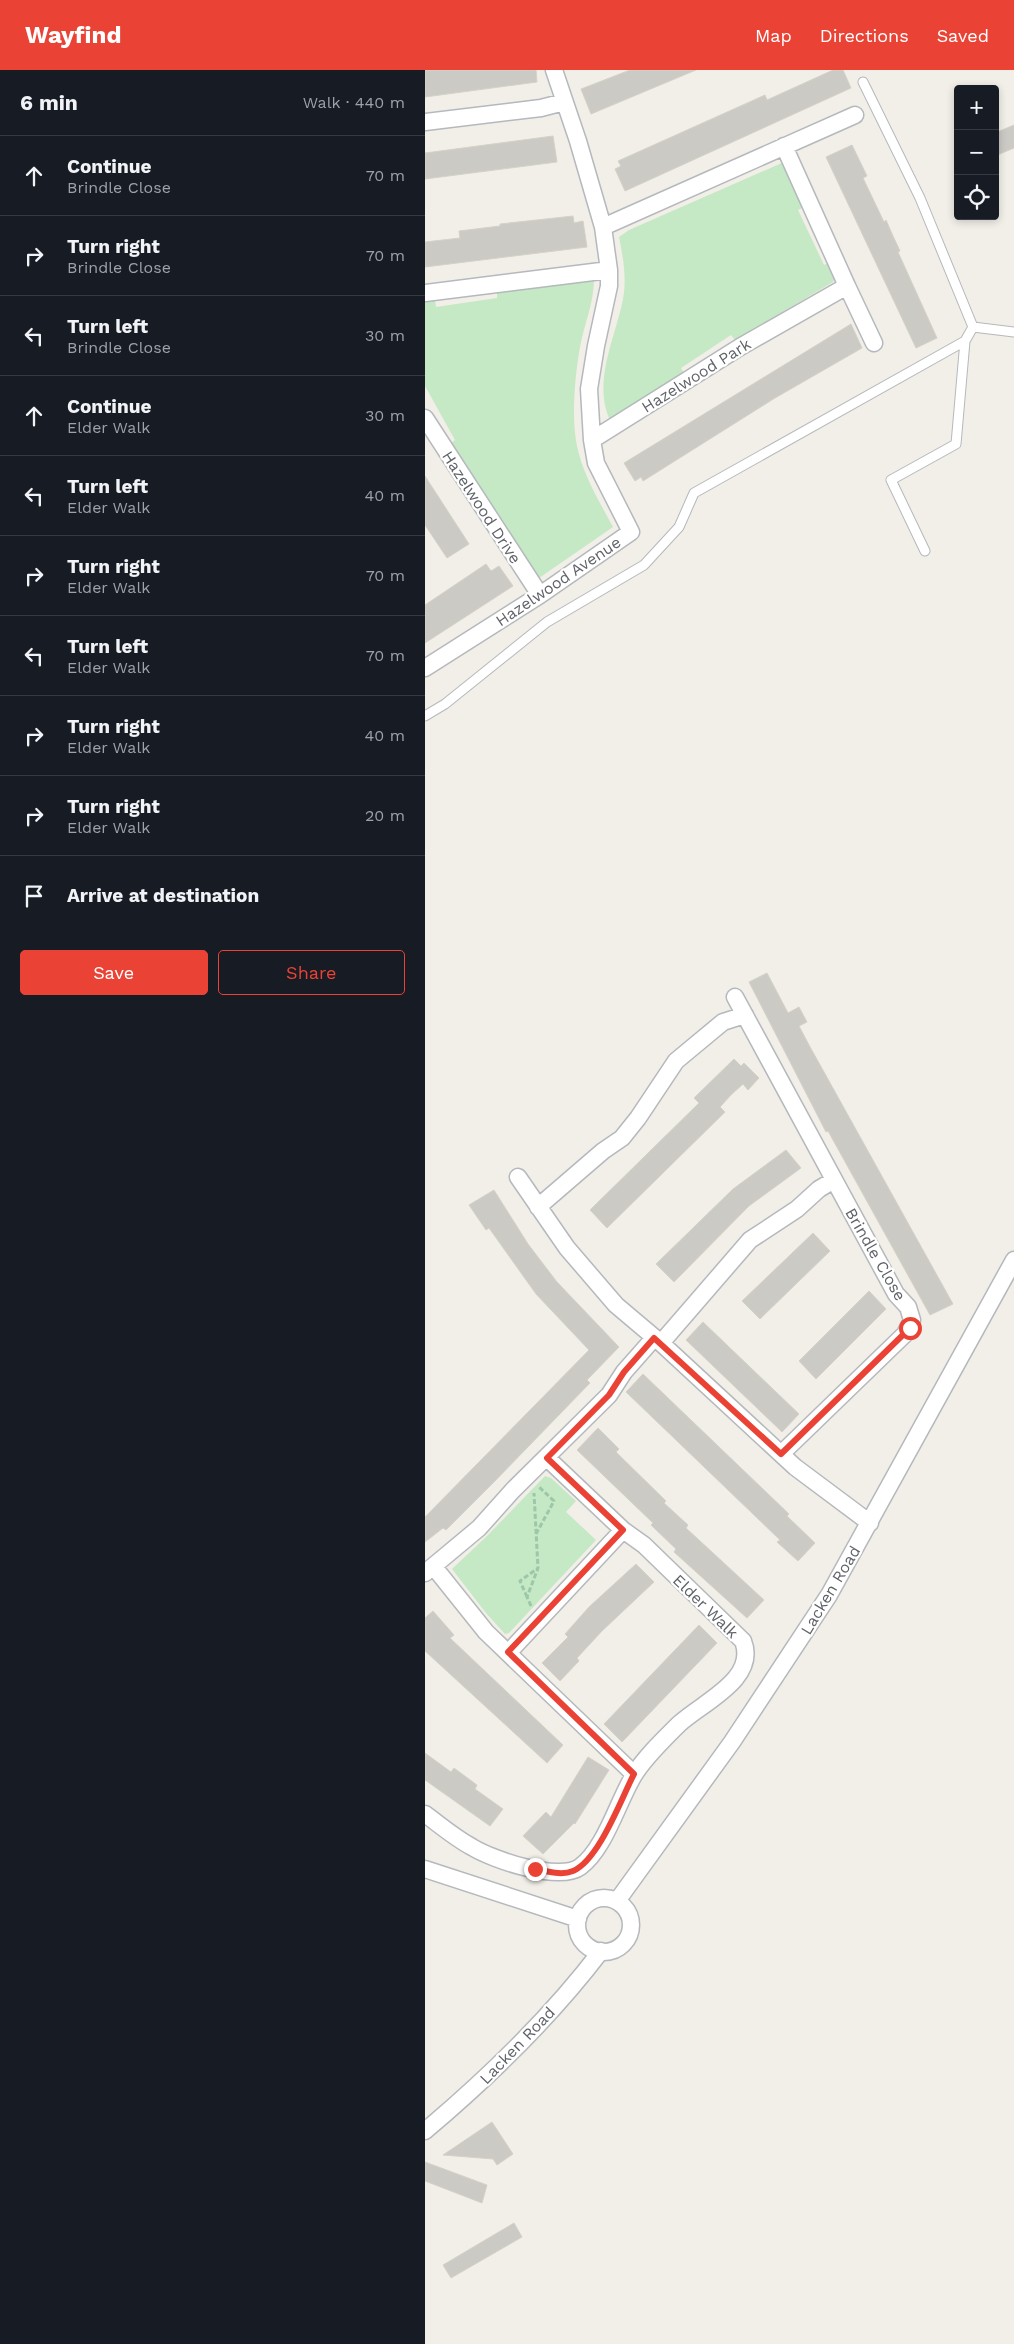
<!DOCTYPE html>
<html lang="en">
<head>
<meta charset="utf-8">
<style>
	body { margin:0; font-family:"Work Sans",sans-serif; background:#242831; color:#f1f3f6 }
	.controls { position:absolute; right:15px; top:15px; display:grid; overflow:hidden; border-radius:5px; box-shadow:0 2px 8px #0003 }
	.controls button { width:45px; height:45px; display:grid; place-items:center; padding:0; border:0; border-bottom:1px solid #363941; background:#171b24; color:#f1f3f6; font:25px sans-serif }
	.stop { position:absolute; width:15px; height:15px; margin:-11px; border:4px solid #ea4335; border-radius:50%; background:#fff }
	.stop.end { background:#ea4335; border-color:#fff; box-shadow:0 1px 5px #0008 }
	.list { margin:0; padding:0; list-style:none }
	h2 { display:flex; justify-content:space-between; align-items:center; height:65px; margin:0; padding:0 20px; font-size:21px }
	h2 small { font-size:16px; font-weight:400; color:#9ea1a6 }
	.list li { display:grid; grid-template-columns:32px 1fr auto; gap:15px; align-items:center; box-sizing:border-box; height:80px; padding:0 20px; border-top:1px solid #363941 }
	.list b { display:block; font-size:19px; white-space:nowrap }
	.list p { margin:0; font-size:16px; white-space:nowrap; color:#9ea1a6 }
	.list em { font-size:16px; font-style:normal; color:#9ea1a6 }
	.actions { display:flex; gap:10px; padding:15px 20px }
	.actions a { flex:1; padding:11px 0; border:1px solid #ea4335; border-radius:5px; text-align:center; font-size:18px; color:#ea4335 }
	.actions .main { background:#ea4335; color:#fff }
	.icon { flex:none; width:28px; height:28px; fill:none; stroke:currentColor; stroke-width:2; stroke-linecap:round; stroke-linejoin:round }
	.map { position:relative; flex:none; width:589px; height:2274px; overflow:hidden }
	header { display:flex; align-items:center; gap:30px; box-sizing:border-box; height:70px; padding:0 25px; background:#ea4335; color:#fff }
	header strong { font-size:24px }
	nav { display:flex; gap:28px; margin-inline-start:auto; font-size:18px }
	main { display:flex }
	aside { flex:1; background:#171b24 }
	.map>svg:first-child { display:block }
	.green { fill:#c5e8c5 }
	.building { fill:#cccac5; stroke:#d6d1c6 }
	.lines { fill:none; stroke-linecap:round; stroke-linejoin:round }
	.service-casing { stroke:#b5b8bc; stroke-width:11 }
	.minor-casing { stroke:#b5b8bc; stroke-width:19 }
	.path { stroke:#9cc7a9; stroke-width:3; stroke-dasharray:5 2.5; stroke-linecap:butt }
	.service { stroke:#fff; stroke-width:9 }
	.minor { stroke:#fff; stroke-width:16 }
	.route { stroke:#ea4335; stroke-width:6 }
	.labels { text-anchor:middle; stroke-width:4.5; stroke-linejoin:round; paint-order:stroke }
	.street-label { font-size:16px; fill:#5f6368; stroke:#fff }
</style>
</head>
<body>
<header>
<strong>Wayfind</strong>
<nav><a>Map</a><a>Directions</a><a>Saved</a></nav>
</header>
<main>
<aside>
<h2>6 min<small>Walk · 440 m</small></h2>
<ul class="list">
<li><svg class="icon" aria-label="ahead" viewBox="0 0 24 24"><path d="M12 20V5M6 11l6-6 6 6"/></svg><div><b>Continue</b><p>Brindle Close</p></div><em>70 m</em></li>
<li><svg class="icon" aria-label="right" viewBox="0 0 24 24"><path d="M7 20v-9h11M14 6l5 5-5 5"/></svg><div><b>Turn right</b><p>Brindle Close</p></div><em>70 m</em></li>
<li><svg class="icon" aria-label="left" viewBox="0 0 24 24"><path d="M17 20v-9H6M10 6l-5 5 5 5"/></svg><div><b>Turn left</b><p>Brindle Close</p></div><em>30 m</em></li>
<li><svg class="icon" aria-label="ahead" viewBox="0 0 24 24"><path d="M12 20V5M6 11l6-6 6 6"/></svg><div><b>Continue</b><p>Elder Walk</p></div><em>30 m</em></li>
<li><svg class="icon" aria-label="left" viewBox="0 0 24 24"><path d="M17 20v-9H6M10 6l-5 5 5 5"/></svg><div><b>Turn left</b><p>Elder Walk</p></div><em>40 m</em></li>
<li><svg class="icon" aria-label="right" viewBox="0 0 24 24"><path d="M7 20v-9h11M14 6l5 5-5 5"/></svg><div><b>Turn right</b><p>Elder Walk</p></div><em>70 m</em></li>
<li><svg class="icon" aria-label="left" viewBox="0 0 24 24"><path d="M17 20v-9H6M10 6l-5 5 5 5"/></svg><div><b>Turn left</b><p>Elder Walk</p></div><em>70 m</em></li>
<li><svg class="icon" aria-label="right" viewBox="0 0 24 24"><path d="M7 20v-9h11M14 6l5 5-5 5"/></svg><div><b>Turn right</b><p>Elder Walk</p></div><em>40 m</em></li>
<li><svg class="icon" aria-label="right" viewBox="0 0 24 24"><path d="M7 20v-9h11M14 6l5 5-5 5"/></svg><div><b>Turn right</b><p>Elder Walk</p></div><em>20 m</em></li>
<li><svg class="icon" aria-label="arrive" viewBox="0 0 24 24"><path d="M6 21V4h12l-3 4 3 4H6"/></svg><div><b>Arrive at destination</b></div></li>
</ul>
<div class="actions"><a class="main">Save</a><a>Share</a></div>
</aside>
<div class="map">
<svg width="589" height="2274" viewBox="0 0 589 2274">
	<rect width="100%" height="100%" fill="#f1efe8"/>
	<path class="green" d="M359,92L379,137L373,140L399,195L403,193L410,207L408,212L310,270L306,265L256,298L259,303L185,350C167,312 191,266 198,229C202,208 198,187 194,167L204,160Z
		M169,209C169,233 159,254 155,277C150,305 146,348 152,376C158,405 174,431 188,457L114,508L26,373L30,370L0,316V231L10,230L11,237L72,228V222Z
		M120,1406L126,1408L151,1431L141,1442L171,1470L84,1563L80,1564L61,1543L27,1499L62,1466Z"/>
	<path class="building" d="M0,0H111L112,12L0,27Z
		M205,0H271L166,44L156,19Z
		M408,0H418L426,18L200,121L190,99L196,96L193,91L340,25L342,30Z
		M589,55V78L570,86V63Z
		M128,66L132,92L0,109V83Z
		M427,75L442,106L438,108L459,152L461,150L468,166L475,181L473,182L512,268L491,278L401,87Z
		M148,146L149,153L158,151L162,177L0,197V172L35,168L34,161L75,156V154Z
		M426,254L437,278L350,328L218,411L216,407L210,411L199,393Z
		M0,406L44,474L22,488L0,455Z
		M61,494L66,501L74,496L88,516L0,573V535Z
		M342,903L363,943L374,937L382,952L374,956L384,975L528,1234L505,1245L403,1061L401,1062L324,912Z
		M309,989L316,996L319,993L334,1008L323,1020L318,1014L306,1025L295,1037L300,1042L182,1158L165,1140L274,1033L269,1028Z
		M361,1080L376,1098L324,1136L249,1212L231,1194L308,1119Z
		M69,1120L103,1174L132,1212L194,1277L162,1310L165,1313L70,1411L21,1460L18,1458L0,1472V1447L164,1280L111,1224L64,1158L61,1160L44,1135Z
		M388,1163L405,1181L335,1249L317,1231Z
		M444,1221L461,1239L391,1309L374,1291Z
		M278,1252L374,1344L357,1362L261,1270Z
		M218,1304L364,1444L362,1446L390,1473L373,1491L352,1472L355,1470L201,1322Z
		M173,1358L194,1379L191,1382L241,1431L239,1433L263,1455L261,1458L339,1530L322,1548L249,1482L251,1479L226,1455L228,1453L152,1380Z
		M211,1494L229,1512L177,1561L152,1588L154,1591L135,1611L117,1593L143,1567L140,1564L164,1537Z
		M8,1541L29,1565L25,1568L138,1675L122,1693L0,1581V1548Z
		M274,1555L292,1573L197,1672L179,1654Z
		M0,1683L26,1702L29,1698L52,1715L50,1719L78,1739L65,1756L0,1710Z
		M163,1687L184,1700L150,1754L149,1753L118,1784L98,1766L121,1742L126,1747Z
		M67,2052L88,2084L72,2095L68,2089L18,2085Z
		M0,2092L62,2115L57,2133L0,2111Z
		M89,2153L97,2167L26,2208L18,2195Z"/>
	<g class="lines">
		<g class="service-casing">
			<path id="service" d="M438,12L495,128L548,257
				M548,257L589,262
				M500,481L466,410L531,374L540,271
				M0,646L20,634L122,552L219,495L254,457L269,423L540,271L548,257"/>
		</g>
		<g class="minor-casing">
			<path id="minor" d="M129,0L153,71L178,157L184,200V216L171,276L164,319L167,370L315,277L422,216L359,76
				M0,52L116,38L139,32
				M178,157L430,45
				M422,216L449,273
				M0,223L184,200
				M0,348L115,525
				M0,598L115,525L206,462L171,393L167,370
				M310,927L471,1224L483,1237L487,1250L480,1264L356,1384
				M93,1107L142,1178L191,1235L236,1273L370,1397L445,1453
				M113,1137L178,1081L197,1068L213,1048L251,991L298,952L320,945
				M236,1273L325,1170L372,1139L394,1119L409,1110
				M9,1497L61,1562L209,1704
				M0,1503L54,1458L88,1420L184,1325L199,1302L229,1268
				M83,1583L198,1460
				M0,1744C15,1755 30,1768 47,1777C68,1790 134,1812 155,1797C180,1779 193,1731 209,1705C220,1687 239,1669 254,1654C278,1632 333,1609 318,1571L219,1475L198,1460L122,1388
				M0,1799L153,1849
				M152 1855a27 27 0 1 1 54 0a27 27 0 1 1-54 0Z
				M192,1831L307,1672L404,1525L589,1190
				M0,2061C64,2007 125,1948 176,1881"/>
		</g>
		<path class="path" d="M111,1464L129,1431L113,1416
			M102,1527L95,1511L113,1498
			M106,1536L102,1527L113,1498L109,1423"/>
		<use href="#service" class="service"/>
		<use href="#minor" class="minor"/>
	</g>
	<g class="lines">
		<path class="route" d="M110,1799C122,1801 136,1806 148,1801C174,1790 196,1729 209,1704L83,1582L198,1460L122,1388L184,1325L199,1302L229,1268L356,1384L485,1258"/>
	</g>
	<g class="labels">
		<g class="street-label">
			<text transform="translate(271 305) rotate(-32)" y="6">Hazelwood Park</text>
			<text transform="translate(57 437) rotate(57)" y="6">Hazelwood Drive</text>
			<text transform="translate(133 511) rotate(-34)" y="6">Hazelwood Avenue</text>
			<text transform="translate(451 1184) rotate(60)" y="6">Brindle Close</text>
			<text transform="translate(405 1520) rotate(-59)" y="6">Lacken Road</text>
			<text transform="translate(281 1536) rotate(44)" y="6">Elder Walk</text>
			<text transform="translate(92 1975) rotate(-46)" y="6">Lacken Road</text>
		</g>
	</g>
</svg>
<div class="controls">
<button>+</button>
<button>−</button>
<button><svg class="icon" aria-label="locate" viewBox="0 0 24 24"><circle cx="12" cy="12" r="6"/><path d="M12 2v4M12 18v4M2 12h4M18 12h4"/></svg></button>
</div>
<div class="stop" style="left:485px;top:1258px"></div>
<div class="stop end" style="left:110px;top:1799px"></div>
</div>
</main>
</body>
</html>
